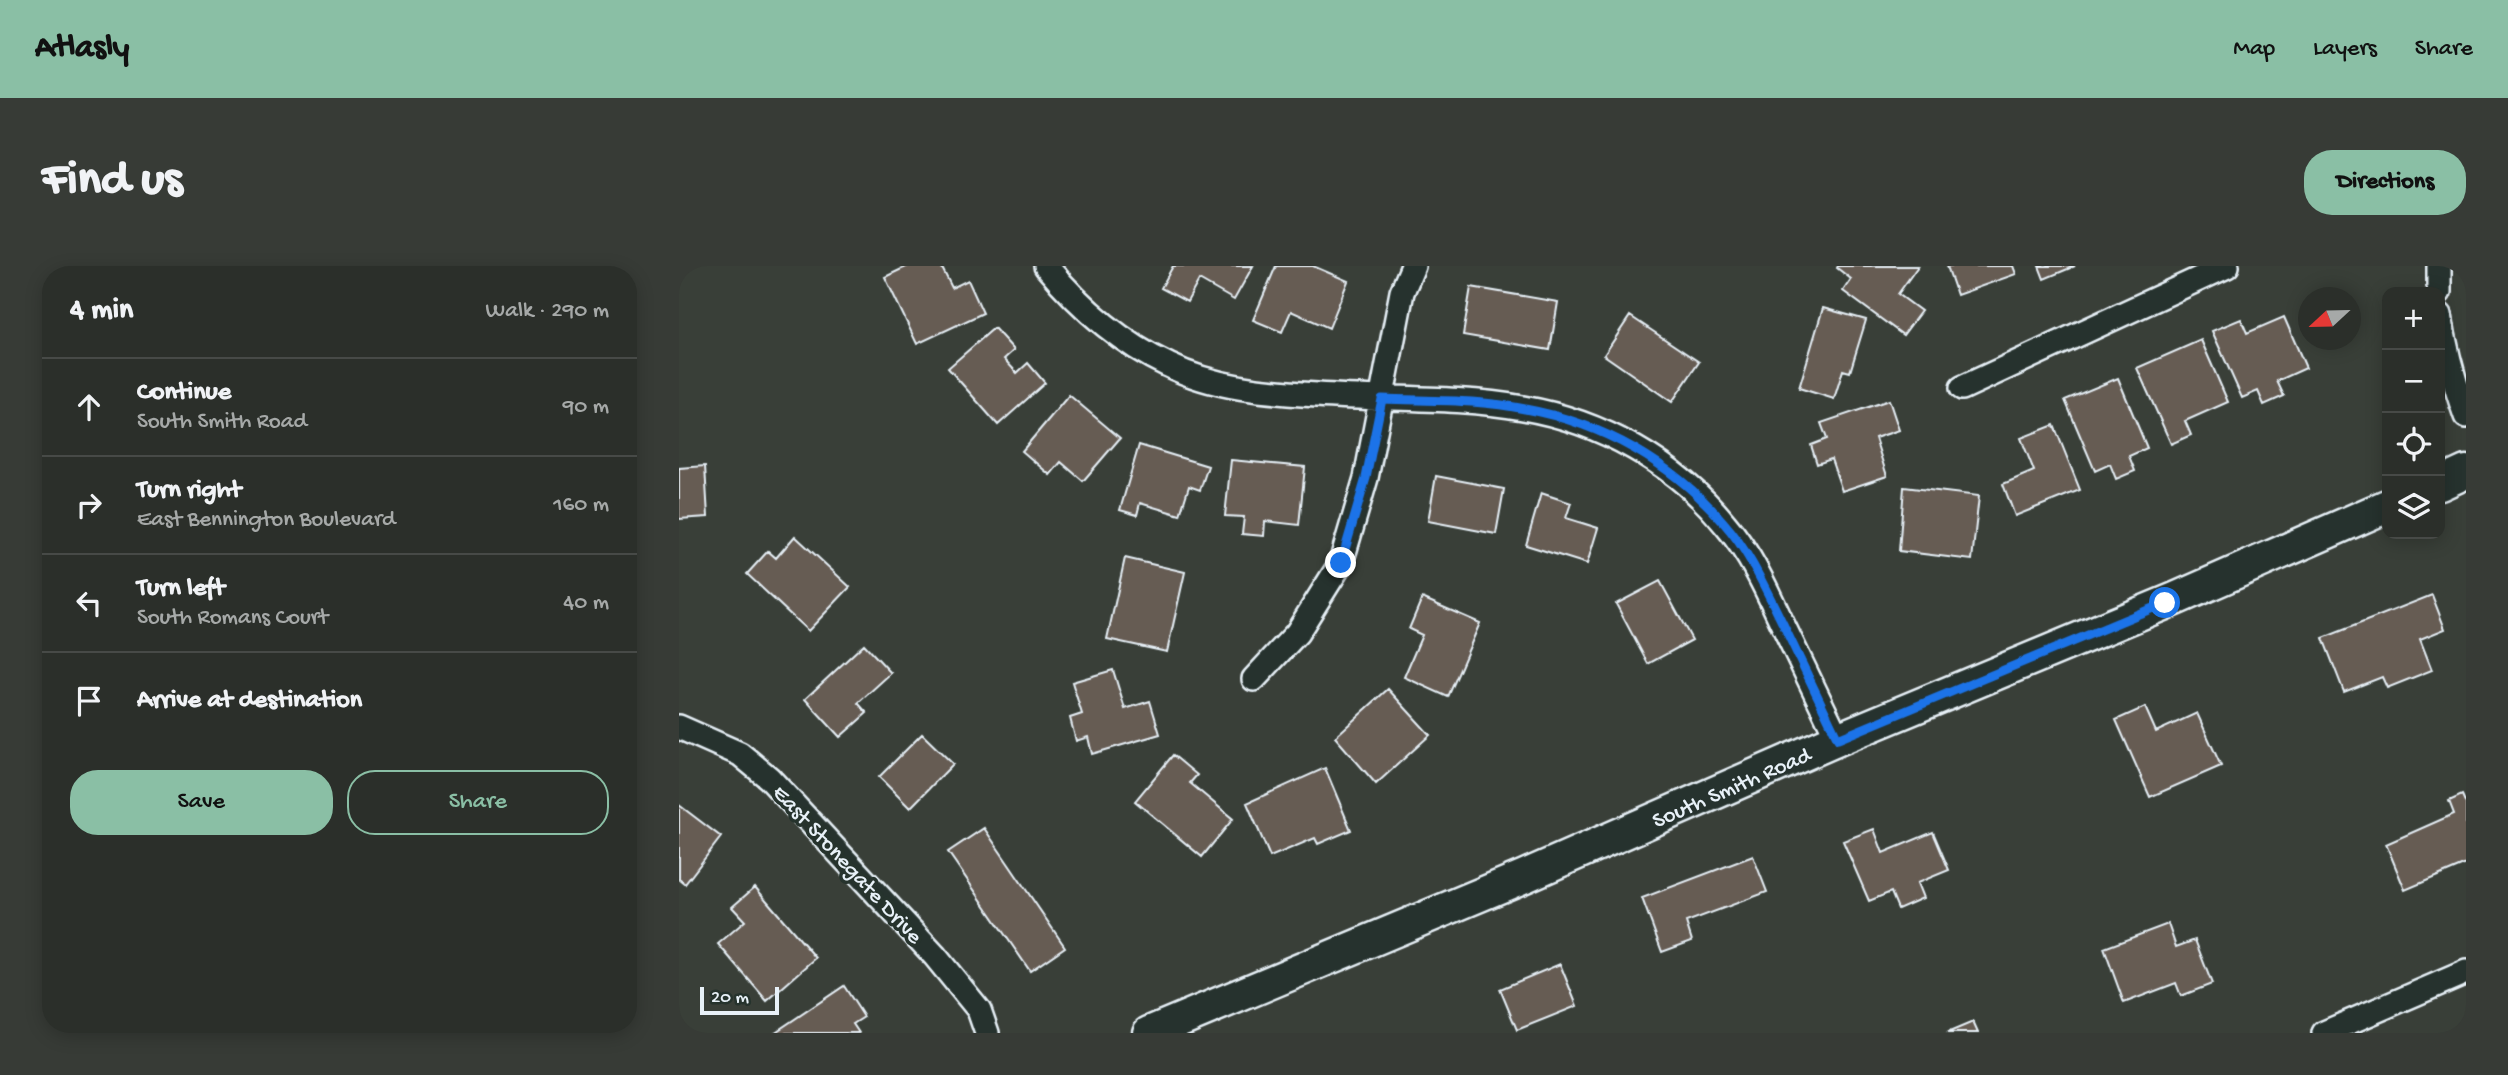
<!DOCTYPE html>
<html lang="en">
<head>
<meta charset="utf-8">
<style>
	body { margin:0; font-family:"Gochi Hand",sans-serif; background:#373b36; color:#f1f3f6 }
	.controls { position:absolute; right:21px; top:21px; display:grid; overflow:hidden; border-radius:14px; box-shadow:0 4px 18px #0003 }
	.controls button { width:63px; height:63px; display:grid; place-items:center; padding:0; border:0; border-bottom:2px solid #474a47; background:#2b2f2a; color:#f1f3f6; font:35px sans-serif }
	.compass { position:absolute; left:1619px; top:21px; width:63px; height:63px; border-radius:50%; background:#2b2f2a; box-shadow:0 4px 18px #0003; rotate:248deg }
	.scale { position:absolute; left:21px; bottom:18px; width:79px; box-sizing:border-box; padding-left:7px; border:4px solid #e8f1f8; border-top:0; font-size:19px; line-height:24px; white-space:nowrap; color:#e8f1f8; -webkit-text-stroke:5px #26332d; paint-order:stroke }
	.stop { position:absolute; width:21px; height:21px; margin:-16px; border:5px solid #1a73e8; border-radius:50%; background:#fff }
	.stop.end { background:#1a73e8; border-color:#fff; box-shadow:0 2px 7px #0008 }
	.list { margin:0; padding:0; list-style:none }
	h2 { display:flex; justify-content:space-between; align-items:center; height:91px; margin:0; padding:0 28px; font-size:30px }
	h2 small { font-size:23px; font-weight:400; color:#a6a9a8 }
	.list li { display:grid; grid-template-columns:46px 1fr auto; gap:21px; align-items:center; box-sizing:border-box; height:98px; padding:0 28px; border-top:2px solid #474a47 }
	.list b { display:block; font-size:26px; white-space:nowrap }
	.list p { margin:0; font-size:23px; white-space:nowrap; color:#a6a9a8 }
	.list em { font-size:23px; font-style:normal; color:#a6a9a8 }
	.actions { display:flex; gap:14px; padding:21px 28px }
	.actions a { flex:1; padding:16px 0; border:2px solid #8abfa5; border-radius:28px; text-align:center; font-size:24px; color:#8abfa5 }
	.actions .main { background:#8abfa5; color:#111 }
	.icon { flex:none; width:38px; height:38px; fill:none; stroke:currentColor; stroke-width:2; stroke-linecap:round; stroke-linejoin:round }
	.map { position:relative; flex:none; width:1787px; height:767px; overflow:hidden; border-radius:28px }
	header { display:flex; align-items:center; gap:42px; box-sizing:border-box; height:98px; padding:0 35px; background:#8abfa5; color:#111 }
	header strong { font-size:33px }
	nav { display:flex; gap:38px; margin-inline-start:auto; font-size:24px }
	.intro { display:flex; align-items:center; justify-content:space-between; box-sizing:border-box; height:168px; padding:0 42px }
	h1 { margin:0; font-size:49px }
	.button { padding:18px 32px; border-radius:28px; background:#8abfa5; color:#111; font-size:24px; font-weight:700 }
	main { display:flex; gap:42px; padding:0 42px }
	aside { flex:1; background:#2b2f2a; border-radius:28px; box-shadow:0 4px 18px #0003 }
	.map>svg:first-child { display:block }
	.building { fill:#665b53; stroke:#e8f1f8; stroke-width:2 }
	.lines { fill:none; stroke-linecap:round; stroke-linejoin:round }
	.street-casing { stroke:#e8f1f8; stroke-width:28 }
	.secondary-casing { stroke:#e8f1f8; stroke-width:37 }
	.street { stroke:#26332d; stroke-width:23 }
	.secondary { stroke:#26332d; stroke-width:32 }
	.route { stroke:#1a73e8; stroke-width:9 }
	.labels { text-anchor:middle; stroke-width:7; stroke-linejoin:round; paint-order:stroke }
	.street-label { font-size:23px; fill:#e8f1f8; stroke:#26332d }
</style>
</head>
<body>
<header>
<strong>Atlasly</strong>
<nav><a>Map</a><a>Layers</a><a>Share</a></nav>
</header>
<div class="intro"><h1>Find us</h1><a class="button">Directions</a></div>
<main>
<aside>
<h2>4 min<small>Walk · 290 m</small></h2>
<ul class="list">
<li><svg class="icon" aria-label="ahead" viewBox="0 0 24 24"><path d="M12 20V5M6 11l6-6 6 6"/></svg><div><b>Continue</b><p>South Smith Road</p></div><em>90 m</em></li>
<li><svg class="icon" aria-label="right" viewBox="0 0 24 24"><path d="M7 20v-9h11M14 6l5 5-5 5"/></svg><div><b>Turn right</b><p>East Bennington Boulevard</p></div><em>160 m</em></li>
<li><svg class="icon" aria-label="left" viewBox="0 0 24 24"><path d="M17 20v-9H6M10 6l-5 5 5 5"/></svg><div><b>Turn left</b><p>South Romans Court</p></div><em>40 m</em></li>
<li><svg class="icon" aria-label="arrive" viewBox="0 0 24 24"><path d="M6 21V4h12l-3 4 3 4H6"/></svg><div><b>Arrive at destination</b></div></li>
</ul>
<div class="actions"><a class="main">Save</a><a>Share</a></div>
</aside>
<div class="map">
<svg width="1787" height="767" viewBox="0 0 1787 767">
	<rect width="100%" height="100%" fill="#393f38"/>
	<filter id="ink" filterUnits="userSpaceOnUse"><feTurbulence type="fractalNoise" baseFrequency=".0143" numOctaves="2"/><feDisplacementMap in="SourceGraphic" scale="14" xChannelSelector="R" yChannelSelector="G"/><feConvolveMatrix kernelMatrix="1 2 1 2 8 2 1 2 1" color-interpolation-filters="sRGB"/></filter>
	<g filter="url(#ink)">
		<path class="building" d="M229,0H262L273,22L289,14L304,47L238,78L206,11Z
			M494,0H574L555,34L520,14L508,36L482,22Z
			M597,0H634L669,15L650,62L612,45L603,66L574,54Z
			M1159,0H1239L1219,28L1242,45L1224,69L1164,25L1172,13L1158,2Z
			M1268,0H1334L1337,8L1278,29Z
			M1360,0H1396L1365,13Z
			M792,21L879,36L871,84L784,69Z
			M1144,42L1187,54L1171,106L1164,104L1155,133L1120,122Z
			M951,50L1020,96L993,136L925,89Z
			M1605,51L1627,102L1598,115L1605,130L1585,139L1579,125L1563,132L1533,65L1562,53L1568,67Z
			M315,62L335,84L325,93L338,107L349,97L366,117L319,159L269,102Z
			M1522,74L1549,136L1506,155L1512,169L1492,178L1458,102Z
			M1439,112L1468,182L1450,190L1456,205L1437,213L1431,198L1416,205L1386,134Z
			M390,129L441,172L404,215L382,196L371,209L343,185Z
			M1210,134L1220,164L1196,172L1208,210L1163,225L1152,193L1138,198L1132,179L1148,173L1142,157Z
			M1375,159L1401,224L1336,250L1324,218L1355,205L1342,172Z
			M460,179L529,200L521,224L510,220L501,249L461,237L458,249L441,244Z
			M552,194L626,201L620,259L586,255L585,270L563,268L565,251L546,250Z
			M26,200L29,251L0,253V202Z
			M757,210L825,223L817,268L749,255Z
			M1225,221L1300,230L1293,294L1220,285Z
			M862,227L892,237L887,252L919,262L908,298L847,279Z
			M116,270L171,321L129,365L68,308L89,285L97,292Z
			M446,292L506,306L488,386L428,373Z
			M981,315L1013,374L969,398L937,338Z
			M1753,329L1766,363L1741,373L1753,404L1708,422L1703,411L1665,426L1644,372Z
			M743,332L801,357L769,431L725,411L743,369L730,363Z
			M185,378L212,407L179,437L188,447L161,471L126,433Z
			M434,404L446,443L471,435L481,468L413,488L409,471L397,475L391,452L403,448L393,416Z
			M709,423L751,469L697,518L656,471Z
			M1466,441L1477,466L1518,447L1542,500L1471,531L1437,454Z
			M243,468L274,498L231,542L200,511Z
			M494,489L518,509L511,517L554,553L523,591L456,535Z
			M646,502L672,564L639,578L636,572L591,591L568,537Z
			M1783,529L1787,538V598L1726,624L1707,578L1775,548L1770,535Z
			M0,539L42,571L6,618L0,613Z
			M305,562L386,681L351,705L269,586Z
			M1195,563L1204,587L1254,566L1270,604L1238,617L1244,632L1219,643L1212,626L1190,635L1164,575Z
			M1074,590L1088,626L1007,656L1013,675L983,686L963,632Z
			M76,621L137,692L88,735L39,678L66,655L53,641Z
			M1489,658L1497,681L1516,674L1533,718L1502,730L1497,717L1445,737L1425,682Z
			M881,698L898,740L838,764L821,723Z
			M165,720L185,751L174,758L180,767H95Z
			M1294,756L1299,767H1268Z"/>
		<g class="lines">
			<g class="street-casing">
				<path id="street" d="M367,0C401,41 440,76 489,99C535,122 588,126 638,129C706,134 777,130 844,142C921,155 997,197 1046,258C1071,287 1088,324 1104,359C1122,397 1141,435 1159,473
					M1760,0V26
					M1761,49C1766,84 1775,116 1787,150
					M1283,122L1548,0
					M575,413L618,367L662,297L687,212L723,26L734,0
					M0,461L61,488L90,512L256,690L300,744L308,767
					M1645,767L1787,706"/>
			</g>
			<g class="secondary-casing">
				<g id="secondary">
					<path d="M1761,218L1787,206"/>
					<path id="s1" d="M470,767L846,610L1159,473L1496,333L1708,240"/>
				</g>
			</g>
			<use href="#street" class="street"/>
			<use href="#secondary" class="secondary"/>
		</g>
	</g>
	<g class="lines" filter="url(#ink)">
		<path class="route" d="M662,297L687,212L703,133C751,135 799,133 846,143C923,157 994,197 1045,257C1070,285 1087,324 1104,358C1122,396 1141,435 1159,473L1486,337"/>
	</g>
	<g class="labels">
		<g class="street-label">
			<text dy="8" stroke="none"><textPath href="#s1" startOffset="632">South Smith Road</textPath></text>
			<text transform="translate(170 597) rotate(47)" y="8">East Stonegate Drive</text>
		</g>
	</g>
</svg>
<div class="controls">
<button>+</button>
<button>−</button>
<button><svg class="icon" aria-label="locate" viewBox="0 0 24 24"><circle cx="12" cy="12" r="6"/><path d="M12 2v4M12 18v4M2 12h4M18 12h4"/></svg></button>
<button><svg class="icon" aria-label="layers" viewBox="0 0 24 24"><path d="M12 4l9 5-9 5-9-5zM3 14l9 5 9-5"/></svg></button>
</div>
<svg class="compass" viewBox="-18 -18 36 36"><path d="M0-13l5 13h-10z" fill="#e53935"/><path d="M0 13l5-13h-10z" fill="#a6a9a8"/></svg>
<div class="scale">20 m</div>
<div class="stop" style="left:1486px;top:337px"></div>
<div class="stop end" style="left:662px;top:297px"></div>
</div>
</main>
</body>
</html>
